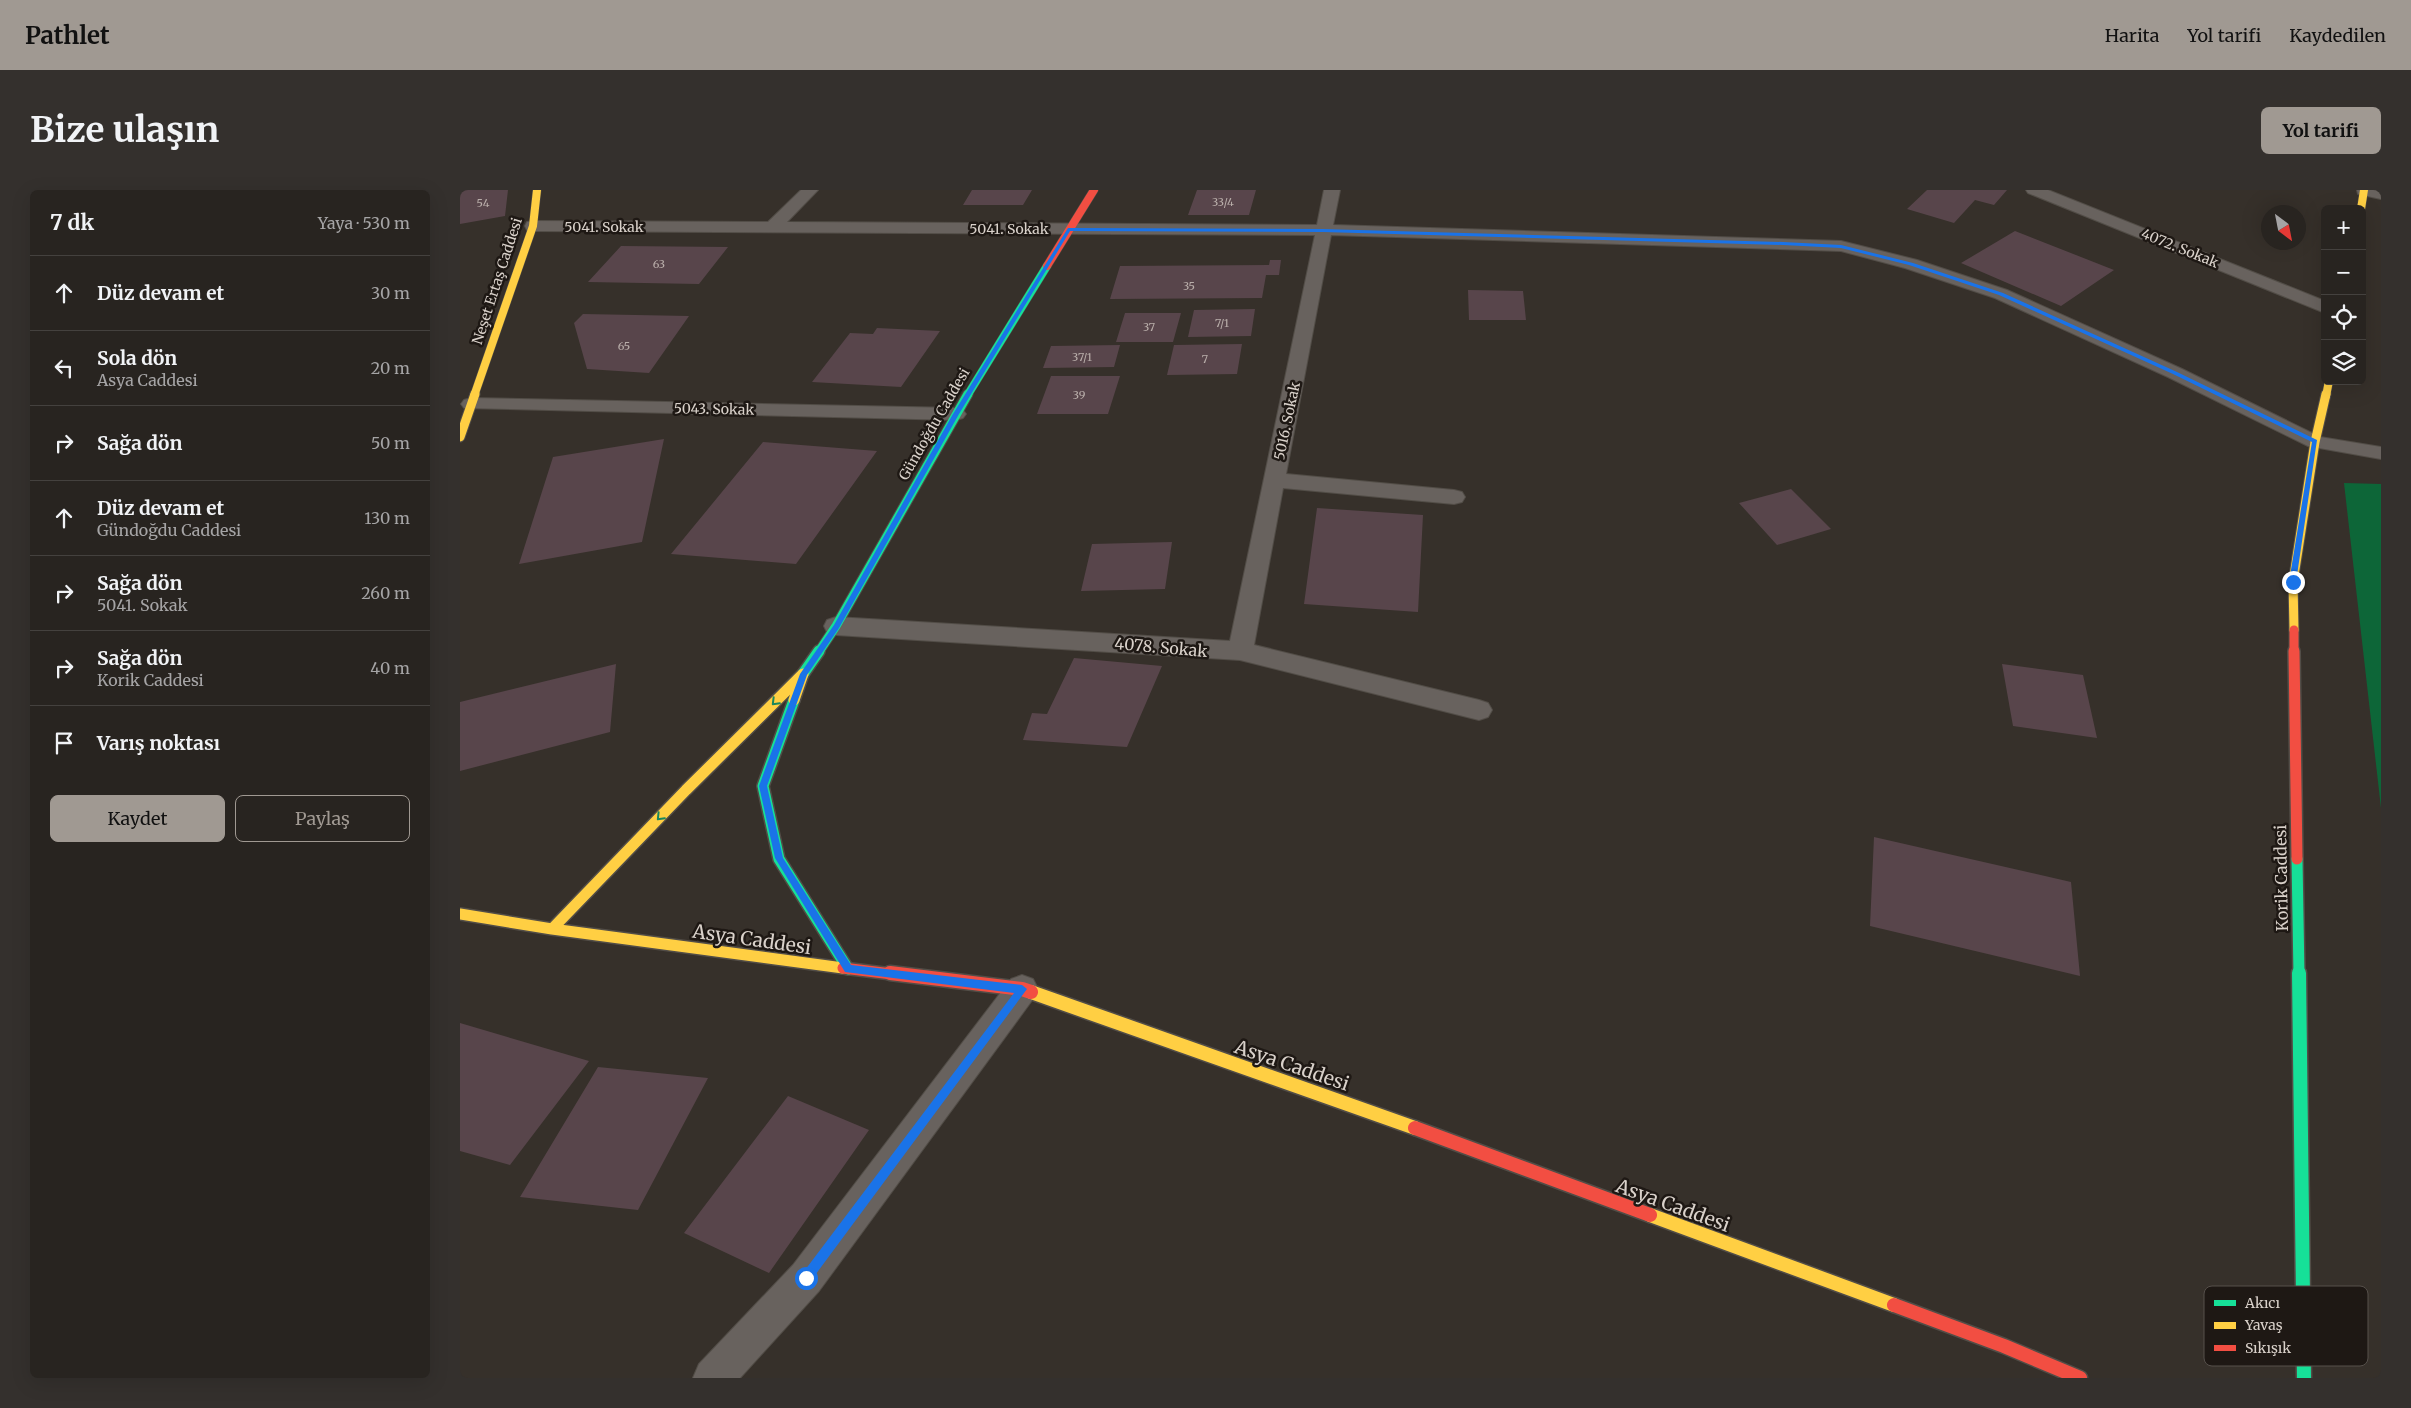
<!DOCTYPE html>
<html lang="tr">
<head>
<meta charset="utf-8">
<style>
	body { margin:0; font-family:Merriweather,serif; background:#34302d; color:#f1f3f6 }
	.controls { position:absolute; right:15px; top:15px; display:grid; overflow:hidden; border-radius:8px; box-shadow:0 5px 20px #0002 }
	.controls button { width:45px; height:45px; display:grid; place-items:center; padding:0; border:0; border-bottom:1px solid #44413e; background:#282420; color:#f1f3f6; font:25px sans-serif }
	.compass { position:absolute; left:1801px; top:15px; width:45px; height:45px; border-radius:50%; background:#282420; box-shadow:0 5px 20px #0002; rotate:148deg }
	.stop { position:absolute; width:15px; height:15px; margin:-11px; border:4px solid #1a73e8; border-radius:50%; background:#fff }
	.stop.end { background:#1a73e8; border-color:#fff; box-shadow:0 1px 5px #0008 }
	.list { margin:0; padding:0; list-style:none }
	h2 { display:flex; justify-content:space-between; align-items:center; height:65px; margin:0; padding:0 20px; font-size:21px }
	h2 small { font-size:16px; font-weight:400; color:#a5a4a5 }
	.list li { display:grid; grid-template-columns:32px 1fr auto; gap:15px; align-items:center; box-sizing:border-box; height:75px; padding:0 20px; border-top:1px solid #44413e }
	.list b { display:block; font-size:19px; white-space:nowrap }
	.list p { margin:0; font-size:16px; white-space:nowrap; color:#a5a4a5 }
	.list em { font-size:16px; font-style:normal; color:#a5a4a5 }
	.actions { display:flex; gap:10px; padding:15px 20px }
	.actions a { flex:1; padding:11px 0; border:1px solid #a09992; border-radius:8px; text-align:center; font-size:18px; color:#a09992 }
	.actions .main { background:#a09992; color:#111 }
	.icon { flex:none; width:28px; height:28px; fill:none; stroke:currentColor; stroke-width:2; stroke-linecap:round; stroke-linejoin:round }
	.map { position:relative; flex:none; width:1921px; height:1188px; overflow:hidden; border-radius:8px }
	header { display:flex; align-items:center; gap:30px; box-sizing:border-box; height:70px; padding:0 25px; background:#a09992; color:#111 }
	header strong { font-size:24px }
	nav { display:flex; gap:28px; margin-inline-start:auto; font-size:18px }
	.intro { display:flex; align-items:center; justify-content:space-between; box-sizing:border-box; height:120px; padding:0 30px }
	h1 { margin:0; font-size:35px }
	.button { padding:12px 22px; border-radius:8px; background:#a09992; color:#111; font-size:18px; font-weight:700 }
	main { display:flex; gap:30px; padding:0 30px }
	aside { flex:1; background:#282420; border-radius:8px; box-shadow:0 5px 20px #0002 }
	.map>svg:first-child { display:block }
	.green { fill:#0d6638 }
	.building { fill:#58454b }
	.lines { fill:none; stroke-linecap:round; stroke-linejoin:round }
	.street-casing { stroke:#524d47; stroke-width:2 }
	.fast-far3-casing { stroke:#524d47; stroke-width:9 }
	.fast-far2-casing { stroke:#524d47; stroke-width:11 }
	.fast-far1-casing { stroke:#524d47; stroke-width:14 }
	.fast-casing { stroke:#524d47; stroke-width:17 }
	.slow-far3-casing { stroke:#524d47; stroke-width:9 }
	.slow-far2-casing { stroke:#524d47; stroke-width:11 }
	.slow-far1-casing { stroke:#524d47; stroke-width:14 }
	.slow-casing { stroke:#524d47; stroke-width:17 }
	.jam-far3-casing { stroke:#524d47; stroke-width:9 }
	.jam-far2-casing { stroke:#524d47; stroke-width:11 }
	.jam-far1-casing { stroke:#524d47; stroke-width:14 }
	.jam-casing { stroke:#524d47; stroke-width:17 }
	.street { fill:#68625e; fill-rule:evenodd }
	.fast-far3 { stroke:#16e098; stroke-width:8 }
	.fast-far2 { stroke:#16e098; stroke-width:9 }
	.fast-far1 { stroke:#16e098; stroke-width:11 }
	.fast { stroke:#16e098; stroke-width:14 }
	.slow-far3 { stroke:#ffcf43; stroke-width:8 }
	.slow-far2 { stroke:#ffcf43; stroke-width:9 }
	.slow-far1 { stroke:#ffcf43; stroke-width:11 }
	.slow { stroke:#ffcf43; stroke-width:14 }
	.jam-far3 { stroke:#f24e42; stroke-width:8 }
	.jam-far2 { stroke:#f24e42; stroke-width:9 }
	.jam-far1 { stroke:#f24e42; stroke-width:11 }
	.jam { stroke:#f24e42; stroke-width:14 }
	.oneway { stroke:#1a865d }
	.route { fill:#1a73e8 }
	.labels { text-anchor:middle; stroke-width:5; stroke-linejoin:round; paint-order:stroke }
	.far-number-label { font-size:11px; fill:#b9aeaa }
	.far-street-label { font-size:14px; fill:#d9d1ca; stroke:#1e1814 }
	.street-label { font-size:16px; fill:#d9d1ca; stroke:#1e1814 }
	.near-street-label { font-size:19px; fill:#d9d1ca; stroke:#1e1814 }
	.key { fill:#1e1814; stroke:#56504b; stroke-width:1 }
	.key-label { font-size:14px; fill:#d9d1ca }
</style>
</head>
<body>
<header>
<strong>Pathlet</strong>
<nav><a>Harita</a><a>Yol tarifi</a><a>Kaydedilen</a></nav>
</header>
<div class="intro"><h1>Bize ulaşın</h1><a class="button">Yol tarifi</a></div>
<main>
<aside>
<h2>7 dk<small>Yaya · 530 m</small></h2>
<ul class="list">
<li><svg class="icon" aria-label="ahead" viewBox="0 0 24 24"><path d="M12 20V5M6 11l6-6 6 6"/></svg><div><b>Düz devam et</b></div><em>30 m</em></li>
<li><svg class="icon" aria-label="left" viewBox="0 0 24 24"><path d="M17 20v-9H6M10 6l-5 5 5 5"/></svg><div><b>Sola dön</b><p>Asya Caddesi</p></div><em>20 m</em></li>
<li><svg class="icon" aria-label="right" viewBox="0 0 24 24"><path d="M7 20v-9h11M14 6l5 5-5 5"/></svg><div><b>Sağa dön</b></div><em>50 m</em></li>
<li><svg class="icon" aria-label="ahead" viewBox="0 0 24 24"><path d="M12 20V5M6 11l6-6 6 6"/></svg><div><b>Düz devam et</b><p>Gündoğdu Caddesi</p></div><em>130 m</em></li>
<li><svg class="icon" aria-label="right" viewBox="0 0 24 24"><path d="M7 20v-9h11M14 6l5 5-5 5"/></svg><div><b>Sağa dön</b><p>5041. Sokak</p></div><em>260 m</em></li>
<li><svg class="icon" aria-label="right" viewBox="0 0 24 24"><path d="M7 20v-9h11M14 6l5 5-5 5"/></svg><div><b>Sağa dön</b><p>Korik Caddesi</p></div><em>40 m</em></li>
<li><svg class="icon" aria-label="arrive" viewBox="0 0 24 24"><path d="M6 21V4h12l-3 4 3 4H6"/></svg><div><b>Varış noktası</b></div></li>
</ul>
<div class="actions"><a class="main">Kaydet</a><a>Paylaş</a></div>
</aside>
<div class="map">
<svg width="1921" height="1188" viewBox="0 0 1921 1188">
	<rect width="100%" height="100%" fill="#36302a"/>
	<path class="green" d="M1884,293L1921,294V618Z"/>
	<path class="building" d="M0,0H48L45,26L0,34Z
		M512,0H572L563,15H503Z
		M737,0H796L789,25H728Z
		M1467,0H1547L1534,15L1515,10L1494,33L1447,19Z
		M1555,41L1654,80L1601,116L1501,73Z
		M161,56L268,57L239,94L128,92Z
		M810,70H821L819,85H806L802,108L650,109L660,76L809,75Z
		M1008,100L1063,101L1066,130H1009Z
		M795,119L791,146L728,147L734,120Z
		M665,123H721L713,152H656Z
		M123,124L229,126L189,183L127,179L114,133Z
		M417,138L480,141L441,197L352,192L390,143L413,144Z
		M782,154L777,184L707,185L714,155Z
		M660,155L654,177L583,178L591,156Z
		M591,186H660L648,224H577Z
		M204,249L182,352L59,374L93,267Z
		M303,252L417,261L336,374L211,364Z
		M1331,299L1371,339L1317,355L1279,313Z
		M857,318L963,325L958,422L844,414Z
		M712,352L705,399L621,401L632,354Z
		M614,468L702,476L667,557L563,550L572,523L587,524Z
		M156,474L150,542L0,581V512Z
		M1542,474L1623,485L1637,548L1553,536Z
		M1414,647L1611,692L1620,786L1410,736Z
		M0,833L129,871L50,975L0,961Z
		M138,877L248,888L178,1020L60,1007Z
		M328,906L409,940L309,1083L224,1043Z"/>
	<g class="lines">
		<g class="street-casing">
			<path id="street" d="M341,0H358L327,32L857,35L864,0H880L873,35L1381,51L1457,70L1547,100L1722,179L1860,247L1921,257V269L1848,256L1708,187L1535,108L1445,78L1381,61L871,45L826,284L994,300L1002,302L1005,307L1002,312L994,314L823,298L794,455L1019,510L1028,513L1032,520L1028,527L1019,530L780,470L376,445L367,442L364,436L367,430L376,427L770,451L855,45L73,41L67,40L65,36L67,32L73,31L308,32Z
				M1566,0H1588L1865,111V123L1568,3Z
				M1897,0H1921V9L1898,4Z
				M11,208L496,218L503,220L506,224L503,228L496,230L4,218L1,214L4,210Z
				M562,785L573,789L578,799L573,809L359,1101L280,1188H233L239,1174L333,1075L551,789Z"/>
		</g>
		<g class="fast-far3-casing">
			<path id="fast-far3" d="M507,206L587,76"/>
		</g>
		<g class="fast-far2-casing">
			<path id="fast-far2" d="M358,463L376,436L508,204"/>
		</g>
		<g class="fast-far1-casing">
			<path id="fast-far1" d="M343,484L359,461
				M334,510L303,596L319,669L388,779
				M1837,669L1839,785"/>
		</g>
		<g class="fast-casing">
			<path id="fast" d="M1839,783L1844,1188"/>
		</g>
		<g class="slow-far3-casing">
			<path id="slow-far3" d="M1901,19L1904,0
				M14,206L73,36L77,0
				M1866,206L1869,191"/>
		</g>
		<g class="slow-far2-casing">
			<path id="slow-far2" d="M0,247L15,204
				M1834,440L1833,392L1855,252L1866,204"/>
		</g>
		<g class="slow-far1-casing">
			<path id="slow-far1" d="M0,724L92,739L383,778
				M92,739L226,600L343,484L334,510"/>
		</g>
		<g class="slow-casing">
			<path id="slow" d="M571,802L955,938
				M1190,1025L1434,1115"/>
		</g>
		<g class="jam-far3-casing">
			<path id="jam-far3" d="M587,76L634,0"/>
		</g>
		<g class="jam-far2-casing">
			<path id="jam-far2" d="M1834,440V463"/>
		</g>
		<g class="jam-far1-casing">
			<path id="jam-far1" d="M1834,461L1837,669
				M383,778L440,785"/>
		</g>
		<g class="jam-casing">
			<path id="jam" d="M430,783L562,799L571,802
				M955,938L1190,1025
				M1434,1115L1544,1156L1620,1188"/>
		</g>
		<use href="#street" class="street"/>
		<use href="#fast-far3" class="fast-far3"/>
		<use href="#fast-far2" class="fast-far2"/>
		<use href="#fast-far1" class="fast-far1"/>
		<use href="#fast" class="fast"/>
		<use href="#slow-far3" class="slow-far3"/>
		<use href="#slow-far2" class="slow-far2"/>
		<use href="#slow-far1" class="slow-far1"/>
		<use href="#slow" class="slow"/>
		<use href="#jam-far3" class="jam-far3"/>
		<use href="#jam-far2" class="jam-far2"/>
		<use href="#jam-far1" class="jam-far1"/>
		<use href="#jam" class="jam"/>
	</g>
	<defs><path id="oneway-chevron" d="M-2-3.5L2.5 0L-2 3.5" fill="none" stroke-width="1.6" stroke-linecap="round" stroke-linejoin="round" transform="scale(1.25)"/></defs>
	<g class="oneway">
		<use href="#oneway-chevron" transform="translate(315 512) rotate(135)"/>
		<use href="#oneway-chevron" transform="translate(200 627) rotate(134)"/>
	</g>
	<path class="route" d="M608,38L863,39L1323,52L1381,55L1453,73L1543,103L1717,182L1857,250L1836,392L1833,394L1829,392L1852,252L1713,184L1539,105L1449,75L1381,58L1323,55L863,42L610,41L499,224L379,438L347,485L307,596L323,668L391,775L562,795L567,799L350,1092L346,1093L342,1092V1084L554,803L385,782L315,668L299,596L340,484L374,435L493,224Z"/>
	<g class="labels">
		<g class="far-number-label">
			<text x="763" y="16">33/4</text>
			<text x="23" y="17">54</text>
			<text x="199" y="78">63</text>
			<text x="729" y="100">35</text>
			<text x="762" y="137">7/1</text>
			<text x="689" y="141">37</text>
			<text x="164" y="160">65</text>
			<text x="622" y="171">37/1</text>
			<text x="745" y="173">7</text>
			<text x="619" y="209">39</text>
		</g>
		<g class="far-street-label">
			<text x="144" y="42">5041. Sokak</text>
			<text x="549" y="44">5041. Sokak</text>
			<text transform="translate(1720 58) rotate(22)" y="5">4072. Sokak</text>
			<text transform="translate(37 91) rotate(-72)" y="5">Neşet Ertaş Caddesi</text>
			<text transform="translate(254 219) rotate(1)" y="5">5043. Sokak</text>
			<text transform="translate(827 231) rotate(-78)" y="5">5016. Sokak</text>
			<text transform="translate(474 234) rotate(-60)" y="5">Gündoğdu Caddesi</text>
		</g>
		<g class="street-label">
			<text transform="translate(701 457) rotate(5)" y="6">4078. Sokak</text>
			<text transform="translate(1821 688) rotate(-91)" y="6">Korik Caddesi</text>
		</g>
		<g class="near-street-label">
			<text transform="translate(292 749) rotate(8)" y="7">Asya Caddesi</text>
			<text transform="translate(832 875) rotate(19)" y="7">Asya Caddesi</text>
			<text transform="translate(1213 1015) rotate(20)" y="7">Asya Caddesi</text>
		</g>
	</g>
	<rect x="1744" y="1096" width="164" height="80" rx="8" class="key"/>
	<rect x="1754" y="1110" width="22" height="6" fill="#16e098"/>
	<rect x="1754" y="1132" width="22" height="7" fill="#ffcf43"/>
	<rect x="1754" y="1155" width="22" height="6" fill="#f24e42"/>
	<g class="key-label">
		<text x="1785" y="1118">Akıcı</text>
		<text x="1785" y="1140">Yavaş</text>
		<text x="1785" y="1163">Sıkışık</text>
	</g>
</svg>
<div class="controls">
<button>+</button>
<button>−</button>
<button><svg class="icon" aria-label="locate" viewBox="0 0 24 24"><circle cx="12" cy="12" r="6"/><path d="M12 2v4M12 18v4M2 12h4M18 12h4"/></svg></button>
<button><svg class="icon" aria-label="layers" viewBox="0 0 24 24"><path d="M12 4l9 5-9 5-9-5zM3 14l9 5 9-5"/></svg></button>
</div>
<svg class="compass" viewBox="-18 -18 36 36"><path d="M0-13l5 13h-10z" fill="#e53935"/><path d="M0 13l5-13h-10z" fill="#a5a4a5"/></svg>
<div class="stop" style="left:346px;top:1088px"></div>
<div class="stop end" style="left:1833px;top:392px"></div>
</div>
</main>
</body>
</html>
